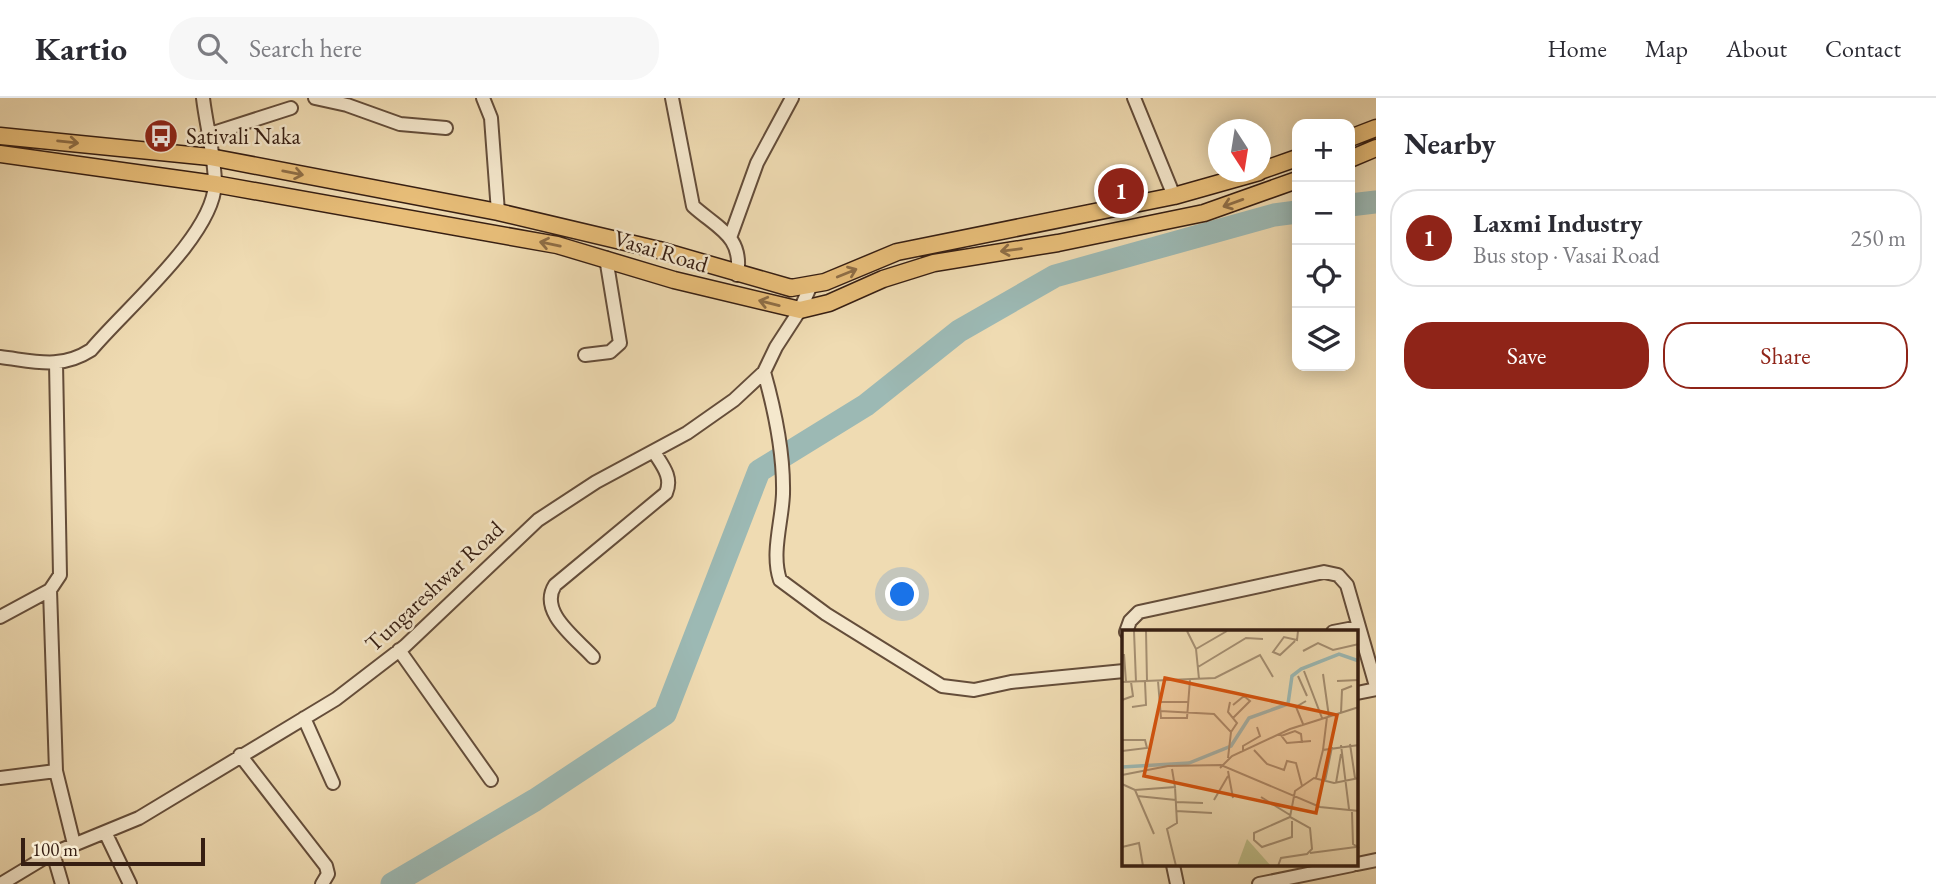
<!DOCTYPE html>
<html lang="en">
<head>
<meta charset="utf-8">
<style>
	body { margin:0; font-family:"EB Garamond",serif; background:#f7f7f7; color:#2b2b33 }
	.controls { position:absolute; right:21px; top:21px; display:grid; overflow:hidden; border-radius:14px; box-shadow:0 4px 18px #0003 }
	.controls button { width:63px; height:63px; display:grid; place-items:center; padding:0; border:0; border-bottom:2px solid #e1e1e2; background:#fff; color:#2b2b33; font:35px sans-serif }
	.compass { position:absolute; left:1208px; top:21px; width:63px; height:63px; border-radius:50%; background:#fff; box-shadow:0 4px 18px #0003; rotate:168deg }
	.scale { position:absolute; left:21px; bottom:18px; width:184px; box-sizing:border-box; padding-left:7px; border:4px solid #361e12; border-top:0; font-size:19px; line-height:24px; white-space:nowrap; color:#361e12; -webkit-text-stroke:5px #f5e8cd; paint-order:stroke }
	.you { position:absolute; left:903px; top:497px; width:24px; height:24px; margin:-18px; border:5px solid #fff; border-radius:50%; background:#1a73e8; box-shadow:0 0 0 10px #1a73e833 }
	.badge { display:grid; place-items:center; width:46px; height:46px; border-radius:50%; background:#8f2418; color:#fff; font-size:23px; font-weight:700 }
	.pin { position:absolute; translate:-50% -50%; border:4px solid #fff; box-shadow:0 2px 7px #0006 }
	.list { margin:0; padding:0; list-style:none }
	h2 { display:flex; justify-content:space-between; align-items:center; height:91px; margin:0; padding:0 28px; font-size:30px }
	h2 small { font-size:23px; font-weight:400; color:#7c7c81 }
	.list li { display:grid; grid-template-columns:46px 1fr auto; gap:21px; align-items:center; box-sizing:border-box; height:98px; margin:0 14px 14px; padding:0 14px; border:2px solid #e1e1e2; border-radius:28px }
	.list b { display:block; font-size:26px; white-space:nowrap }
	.list p { margin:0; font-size:23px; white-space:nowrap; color:#7c7c81 }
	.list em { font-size:23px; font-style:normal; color:#7c7c81 }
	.actions { display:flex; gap:14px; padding:21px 28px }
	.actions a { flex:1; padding:16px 0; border:2px solid #8f2418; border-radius:28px; text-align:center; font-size:24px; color:#8f2418 }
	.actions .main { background:#8f2418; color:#fff }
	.icon { flex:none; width:38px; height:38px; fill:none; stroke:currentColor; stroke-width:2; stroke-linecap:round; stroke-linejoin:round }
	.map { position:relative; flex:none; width:1376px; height:786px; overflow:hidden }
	header { display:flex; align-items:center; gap:42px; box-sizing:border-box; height:98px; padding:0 35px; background:#fff; border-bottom:2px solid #e1e1e2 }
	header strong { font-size:33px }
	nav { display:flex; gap:38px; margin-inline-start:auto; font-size:24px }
	.search { width:490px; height:63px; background:#f7f7f7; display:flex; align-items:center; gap:18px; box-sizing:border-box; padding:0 24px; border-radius:28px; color:#7c7c81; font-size:26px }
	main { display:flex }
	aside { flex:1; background:#fff }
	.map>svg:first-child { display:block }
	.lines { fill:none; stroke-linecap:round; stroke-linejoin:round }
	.river { stroke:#9cb9b4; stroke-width:23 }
	.minor-casing { stroke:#644d3a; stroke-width:16 }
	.major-casing { stroke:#361e12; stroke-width:19 }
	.minor { stroke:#f5e8cd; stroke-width:12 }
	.major { stroke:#e8be79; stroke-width:16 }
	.oneway { stroke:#8f6e46 }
	.labels { text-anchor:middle; stroke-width:5; stroke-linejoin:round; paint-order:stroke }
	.poi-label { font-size:23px; fill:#361e12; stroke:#f5e8cd; text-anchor:start }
	.street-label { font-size:23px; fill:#361e12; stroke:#f5e8cd }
	.inset-river { fill:none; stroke:#9cb9b4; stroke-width:3.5 }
	.inset-road { fill:none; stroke:#a58f72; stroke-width:2 }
	.view { fill:#d6530d; fill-opacity:0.15; stroke:#d6530d; stroke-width:3.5 }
	.inset-edge { fill:none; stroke:#361e12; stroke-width:3.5 }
</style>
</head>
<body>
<header>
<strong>Kartio</strong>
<div class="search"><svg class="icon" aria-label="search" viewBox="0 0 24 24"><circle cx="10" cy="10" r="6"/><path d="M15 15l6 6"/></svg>Search here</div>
<nav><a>Home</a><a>Map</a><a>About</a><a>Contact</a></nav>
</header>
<main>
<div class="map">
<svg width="1376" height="786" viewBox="0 0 1376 786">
	<rect width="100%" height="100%" fill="#efdbb2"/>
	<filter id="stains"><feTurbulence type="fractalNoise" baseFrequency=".00286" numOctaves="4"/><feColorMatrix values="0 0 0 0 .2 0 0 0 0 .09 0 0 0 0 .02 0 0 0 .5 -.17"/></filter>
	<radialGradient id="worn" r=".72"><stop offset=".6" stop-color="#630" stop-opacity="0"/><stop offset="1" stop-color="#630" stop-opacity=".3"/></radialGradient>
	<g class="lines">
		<path class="river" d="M1350,107L1376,104
			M392,786L535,702L665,616L759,373L866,307L959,233L1055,178L1274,117L1297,114"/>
		<g class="minor-casing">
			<path id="minor" d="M315,0L347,7L400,26L446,30
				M483,0L491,20L498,114
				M672,0L693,108C717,130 744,138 737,177
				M1134,0L1174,98
				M207,37L291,10
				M731,137L757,65L792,0
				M585,257L610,254L620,245L606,160
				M0,259C34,263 60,272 91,252C124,212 213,138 215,86C215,60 206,26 203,0
				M764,274C775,313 784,355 783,396C782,424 771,455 780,482L826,516L942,588L974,592L1011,584L1124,573
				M50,492L56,673L74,746
				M0,519L50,492L60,477L56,265
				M1126,534L1130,523L1139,514L1324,474L1338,477L1347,487L1376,588
				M1333,534L1359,529
				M399,552L491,682
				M593,559C576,540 538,514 555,487L666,395C673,379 662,367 654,354
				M1357,595L1376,591
				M304,620L333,685
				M240,657L326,768L328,776L322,786
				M0,680L56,673
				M106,736L130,786
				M53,755L62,786
				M1357,766L1376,762
				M1173,767L1177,786
				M1,786L49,757L139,720L336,601L405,548L538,422L596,384L687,335L734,302L764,274L776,249L800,212L810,189
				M1259,786L1352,767"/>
		</g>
		<g class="major-casing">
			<path id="major" d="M0,38L210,59L498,114L659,152L791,190L825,184L897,154L1174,98L1259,74
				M1350,40L1376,30
				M0,56L215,86L557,147L674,182L800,212L829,205L883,181L934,165L1058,145L1204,115L1297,82
				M1350,61L1376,50
				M1260,73L1297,60"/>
		</g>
		<use href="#minor" class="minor"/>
		<use href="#major" class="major"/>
	</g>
	<defs><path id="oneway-shaft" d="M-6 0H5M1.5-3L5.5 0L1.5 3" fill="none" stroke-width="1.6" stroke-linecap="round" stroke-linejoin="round" transform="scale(1.75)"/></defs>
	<g class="oneway">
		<use href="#oneway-shaft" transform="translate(68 44) rotate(6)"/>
		<use href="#oneway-shaft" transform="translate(293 75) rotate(11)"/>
		<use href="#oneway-shaft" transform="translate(1233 105) rotate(160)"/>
		<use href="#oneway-shaft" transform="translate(550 146) rotate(-168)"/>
		<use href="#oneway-shaft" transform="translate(1011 152) rotate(173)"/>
		<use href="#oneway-shaft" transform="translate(847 175) rotate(-22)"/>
		<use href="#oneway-shaft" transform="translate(769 205) rotate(-166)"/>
	</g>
	<defs>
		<g id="bus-disc" transform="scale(1.75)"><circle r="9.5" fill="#8f2418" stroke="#f5e8cd"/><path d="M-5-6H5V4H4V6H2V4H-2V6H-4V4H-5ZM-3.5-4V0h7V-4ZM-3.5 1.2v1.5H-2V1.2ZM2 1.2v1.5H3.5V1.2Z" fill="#fff"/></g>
	</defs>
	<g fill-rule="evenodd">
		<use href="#bus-disc" x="161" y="38"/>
	</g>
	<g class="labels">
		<g class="poi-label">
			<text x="186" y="46">Sativali Naka</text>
		</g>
		<g class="street-label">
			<text transform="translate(661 153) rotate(17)" y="8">Vasai Road</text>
			<text transform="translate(434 488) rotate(-43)" y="8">Tungareshwar Road</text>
		</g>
	</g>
	<g transform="translate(1122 532)">
		<rect width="236" height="236" fill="#efdbb2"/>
		<path d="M125,209L149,236H115Z" fill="#bebe89"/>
		<path class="inset-river" d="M0,137L67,133L109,116L127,88L166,74L170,46L179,39L217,24L237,31"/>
		<path class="inset-road" d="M12,1L14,52M24,1L25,51M65,1L74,19L77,49M173,11L158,25L151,22L162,7L175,10L176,1M74,19L105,1M181,21L196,13L211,20L237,14M2,24L4,52M76,37L124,8L141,9M182,41L200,88M201,44L207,87M176,46L185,66M36,51L39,88H65L68,50M215,51L237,50M0,52L93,48L138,25L151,47M0,70L11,66L9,52M37,72H67M108,72L106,82L115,93L109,102M111,75L122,66L128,71L111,88M10,77L24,75L23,52M38,81L92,84L109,102L106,128M219,83L220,60L230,56M181,94L174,77L184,71M158,104L165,113L189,111M159,106L173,101L179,104L180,113M0,110H23L25,118L0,121M228,114L233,148M219,115L227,179M132,120L145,134L162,140L165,131L174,133L180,156M201,120L205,87M121,121V116L138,106L135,97M98,138L110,126L168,99L237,77M106,141L111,168M0,145L46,136L99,135L198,177L237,181M194,148L201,120L237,115M203,151L210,117M214,153L219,124M0,154L13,160L53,157L50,139M53,157L55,193L45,199L54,236M13,160L32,204M15,166L54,170M139,167L168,185M92,170L106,146M54,172L81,173M54,181L90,183M230,182L231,214L237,218M168,187L132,203V210L140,217L170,207V191M0,217L17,213L21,236M188,223L234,217M156,236L159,228L185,224L190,219L188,198L168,187L173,161L192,148L212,153L237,148"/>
		<path class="view" d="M43,48L215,85L194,183L22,146Z"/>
		<rect width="236" height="236" class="inset-edge"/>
	</g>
	<rect width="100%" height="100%" filter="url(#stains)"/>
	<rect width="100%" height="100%" fill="url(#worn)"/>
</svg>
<div class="controls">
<button>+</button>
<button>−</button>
<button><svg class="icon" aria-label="locate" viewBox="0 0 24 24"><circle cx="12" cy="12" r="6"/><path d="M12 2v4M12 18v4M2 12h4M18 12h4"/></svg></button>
<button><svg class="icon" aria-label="layers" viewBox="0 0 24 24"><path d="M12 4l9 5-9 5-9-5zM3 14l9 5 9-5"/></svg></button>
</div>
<svg class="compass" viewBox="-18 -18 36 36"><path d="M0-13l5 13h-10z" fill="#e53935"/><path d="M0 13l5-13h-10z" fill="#7c7c81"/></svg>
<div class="scale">100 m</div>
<div class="you"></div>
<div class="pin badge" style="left:1121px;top:93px">1</div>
</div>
<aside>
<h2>Nearby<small></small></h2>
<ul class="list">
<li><span class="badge">1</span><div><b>Laxmi Industry</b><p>Bus stop · Vasai Road</p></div><em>250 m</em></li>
</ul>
<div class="actions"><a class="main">Save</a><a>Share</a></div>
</aside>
</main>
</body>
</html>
